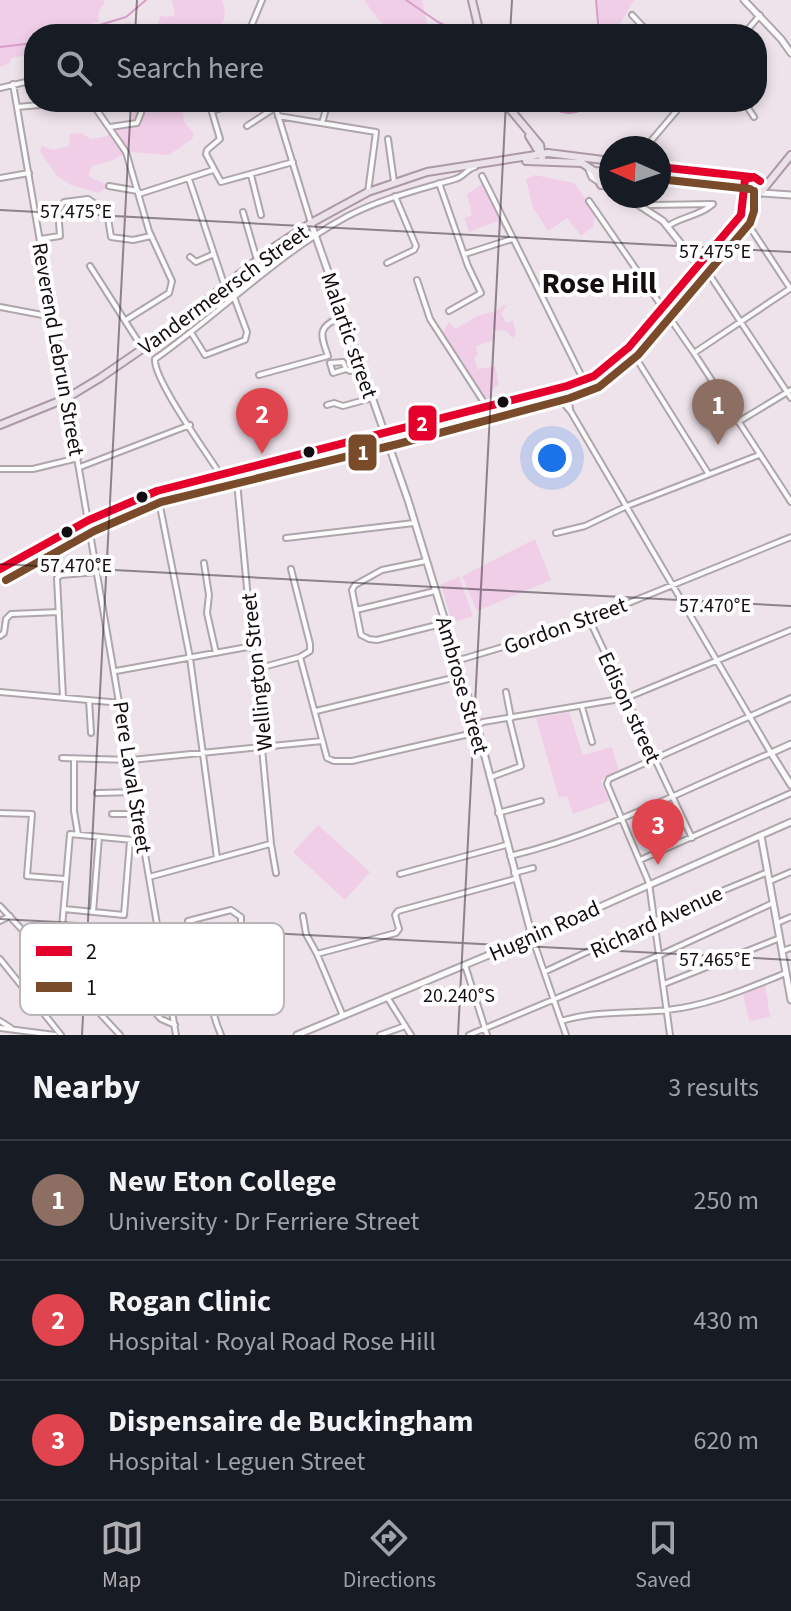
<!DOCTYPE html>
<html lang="en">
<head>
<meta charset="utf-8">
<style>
	body { margin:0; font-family:"Source Sans 3",sans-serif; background:#242831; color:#f1f3f6 }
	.compass { position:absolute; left:599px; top:136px; width:72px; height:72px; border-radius:50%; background:#171b24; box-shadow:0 4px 12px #0003; rotate:273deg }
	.you { position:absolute; left:552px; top:458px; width:28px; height:28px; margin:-20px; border:6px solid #fff; border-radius:50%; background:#1a73e8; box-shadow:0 0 0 12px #1a73e833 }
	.badge { display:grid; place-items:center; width:52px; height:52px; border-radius:50%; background:#b0adb1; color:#fff; font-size:26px; font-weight:700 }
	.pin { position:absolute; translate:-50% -66px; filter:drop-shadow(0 2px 4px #0008) }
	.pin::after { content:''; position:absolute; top:42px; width:28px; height:24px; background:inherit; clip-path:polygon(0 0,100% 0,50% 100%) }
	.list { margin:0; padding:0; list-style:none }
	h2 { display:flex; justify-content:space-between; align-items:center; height:104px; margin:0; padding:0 32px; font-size:34px }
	h2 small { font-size:26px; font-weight:400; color:#9ea1a6 }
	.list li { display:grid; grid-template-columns:52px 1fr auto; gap:24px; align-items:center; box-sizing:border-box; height:120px; padding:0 32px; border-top:2px solid #363941 }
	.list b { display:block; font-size:30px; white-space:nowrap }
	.list p { margin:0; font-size:26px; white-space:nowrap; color:#9ea1a6 }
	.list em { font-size:26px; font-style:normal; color:#9ea1a6 }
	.icon { flex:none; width:44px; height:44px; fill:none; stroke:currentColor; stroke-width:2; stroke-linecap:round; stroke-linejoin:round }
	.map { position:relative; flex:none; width:791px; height:1035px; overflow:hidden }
	.search { position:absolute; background:#171b24; box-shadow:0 4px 12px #0003; left:24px; right:24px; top:24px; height:88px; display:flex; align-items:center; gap:20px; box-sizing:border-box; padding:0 28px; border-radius:32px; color:#9ea1a6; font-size:30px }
	.sheet { height:464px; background:#171b24 }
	nav { display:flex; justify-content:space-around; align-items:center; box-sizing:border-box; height:112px; border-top:2px solid #363941; background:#171b24; font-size:22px; color:#9ea1a6 }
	nav a { display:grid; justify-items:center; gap:4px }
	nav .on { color:#b0adb1 }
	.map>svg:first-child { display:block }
	.green { fill:#f1cee8 }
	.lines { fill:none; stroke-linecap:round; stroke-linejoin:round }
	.stream { stroke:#d69ec9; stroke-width:2 }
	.primary-tunnel { stroke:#cdc3ca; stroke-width:6; stroke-dasharray:6 3; stroke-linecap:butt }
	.street-casing { stroke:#afa6ac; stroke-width:8 }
	.secondary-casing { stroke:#afa6ac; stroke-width:9 }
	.primary-casing { stroke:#ac98a7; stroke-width:10 }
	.street { stroke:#fcfbfc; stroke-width:4 }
	.secondary { stroke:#fcfbfc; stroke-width:5 }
	.primary { stroke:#ebe2e9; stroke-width:6 }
	.tram { stroke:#bdb9bb; stroke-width:2 }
	.bus-1-casing { stroke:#fff; stroke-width:14 }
	.bus-2-casing { stroke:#fff; stroke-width:14 }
	.bus-1 { stroke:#e4002b; stroke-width:8 }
	.bus-2 { stroke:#7a4b2a; stroke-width:8 }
	.ticks { fill:none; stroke:#130c11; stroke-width:2; stroke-opacity:0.45 }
	.bus-dot { fill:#130c11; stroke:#fff; stroke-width:3 }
	.labels { text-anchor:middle; stroke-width:8; stroke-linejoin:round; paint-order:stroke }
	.street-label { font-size:22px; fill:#130c11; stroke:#fff }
	.district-label { font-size:30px; font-weight:bold; fill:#130c11; stroke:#fff }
	.key { fill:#fff; stroke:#b8b6b8; stroke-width:2 }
	.key-label { font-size:22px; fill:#130c11 }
	.ticks-label { font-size:20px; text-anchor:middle; fill:#130c11; stroke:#fff; stroke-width:8; stroke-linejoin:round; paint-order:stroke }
	.line-badge { stroke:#fff; stroke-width:3 }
	.badge-label { font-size:22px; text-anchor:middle; font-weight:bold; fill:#fff }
</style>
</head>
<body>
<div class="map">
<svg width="791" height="1035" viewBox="0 0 791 1035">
	<rect width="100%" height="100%" fill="#eee3eb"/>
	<path class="green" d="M0,0H103L105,2L99,11L98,22L82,25L68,34H34V46L28,55L11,58L10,63L0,67Z
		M172,0H222C235,35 201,29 177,32L175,34H118L124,23L130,22L142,33L157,25L161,15L166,17L175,15Z
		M364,0H422L428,27C385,24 392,40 364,0Z
		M596,0H634L620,24L617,34H601Z
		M146,102H181L184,121L194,134L192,139L169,155L128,152L113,160L92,166L88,176L103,183L107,188L98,193L71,185L56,175L40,151L42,146L53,150L69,146L70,134L81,133L91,139L107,136L119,123L130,121L134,110Z
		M535,175L574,183L595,212L593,227L581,236L567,218L548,231L533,208L526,179Z
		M484,183L506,229L503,230L497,221L469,232L464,218L472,215L467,194Z
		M504,305L506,306L501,314L507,323L513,320L516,335L512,338L507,331L492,330L494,340L476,346L478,354L474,358L478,369L495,366L499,384L492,390V400L486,402L442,333L449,322L456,329L477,316L496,311Z
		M535,539L551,580L477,611L462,576Z
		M459,577L473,616L452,623L441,584Z
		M569,712L583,755L612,747L619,772L603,778L601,782L609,801L573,814L567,796L559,798L536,718Z
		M318,825L370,872L345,900L293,852Z
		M765,984L770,1017L749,1021L743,994Z"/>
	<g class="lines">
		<path class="stream" d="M406,0L438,22L463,34
			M596,0L599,34
			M70,34L126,17L146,0
			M0,47L34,43
			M542,102C559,114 576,119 591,102"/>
		<path class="primary-tunnel" d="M659,176L670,177"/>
		<g class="street-casing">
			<path id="street" d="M632,15L650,34
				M181,34L225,30L247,34
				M248,34L262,0
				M744,34L760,15
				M13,84L176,1035
				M0,88L34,80
				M88,102L94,106L126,152L149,231L172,281L169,293L126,320
				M209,102L220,139L207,150L206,154L221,182L293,162
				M274,102L311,223
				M744,102L754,117
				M17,107L73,102
				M212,111L242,102
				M278,116L376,132L368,192
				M322,123L328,102
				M247,126L276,107
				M110,127L137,123L141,113V102
				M388,139L394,182
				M645,148L684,102
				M251,175L261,215
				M482,176L583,379
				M0,178L29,173
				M189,179L224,284
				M439,183L468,266L481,293L449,311
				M109,186L138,191
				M139,194L213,170
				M629,197L651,205L713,204C700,216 683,216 668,226
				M589,201L694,353L791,502
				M243,212L257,260
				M742,215L790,288
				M108,218L111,237L133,240L151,236
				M40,239L60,236L58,209L64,202L88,199L100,207
				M465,254L512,239
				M190,257L196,262L214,254
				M701,262L791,398
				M387,263L414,250L416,246L395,196
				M90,266L143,349
				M417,280L430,319L487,407
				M0,307L53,317
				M192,334L205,355L245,340L247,332L234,297
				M629,347L708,473
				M694,353L791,288
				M346,369L333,373L330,363L343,362L346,369L350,371L361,367
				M259,375L328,356C320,333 317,327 343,316
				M567,387L570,409
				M327,405L334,403L343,406L372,398
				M738,422L791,390
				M80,467L190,425
				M0,469H33L78,458
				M236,471L271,844L276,873
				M220,474C207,453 153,379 155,359C219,314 276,255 346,217C380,199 418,190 455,179C464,177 466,169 475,167
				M157,491L190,658L217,858
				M556,533L585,526L627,506L759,455
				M286,538L414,523
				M426,561L382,570L355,585L352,590L361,635L369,639L377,640L445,623
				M204,563L209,595L207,613L216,653
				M356,610L435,591
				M589,619L692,838
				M0,636L4,633L6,619L11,614L59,612
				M300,657L327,758L334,761H352L478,732
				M456,661L567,628L791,537
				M256,669L300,657L310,651V644L291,569
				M116,671L253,646
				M0,692L121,703
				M506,692L511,718
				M63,698L57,578L61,575L97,572
				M89,700L91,733
				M582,707L592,742
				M316,711L461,676
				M477,726L483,722L626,698L791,630
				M62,758L131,760L322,741
				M74,759V811L78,835
				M491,777L521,766L509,718
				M97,793L136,792
				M0,813L32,814L27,876L65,879
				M498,813L541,801
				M112,814H139
				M510,856C605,833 682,790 771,753L571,412L553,391
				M640,860L791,793
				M514,873L533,868
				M400,874L506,845
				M149,877L270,844
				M770,881L791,872
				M0,906L120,1035
				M64,909L124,915L130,841
				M231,910L241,917V933L238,941L194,958L191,956L187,941L188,921Z
				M93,912L99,837
				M303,916L306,934L317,954
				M0,921L10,916
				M777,923L791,917
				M29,936L162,955
				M532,937L566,1035
				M61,939L70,834L143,841
				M95,946L161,1019L175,1025
				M161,949L187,941
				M782,951L791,948
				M0,959L61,1035
				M465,965L487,1035
				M544,972L688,905L768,872
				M664,984L780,938
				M387,997L411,1035
				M343,1016L317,954L396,933L399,929L395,915L398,911L515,879
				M0,1021L11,1028
				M561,1021C596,1010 632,1014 667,1010C708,1006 748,988 786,973
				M0,1028L55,1035
				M221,1035C216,1023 205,996 218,986C223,983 231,981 237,979
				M380,1035L405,1026
				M469,1035L660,955L773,903
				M670,1035L649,883L607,784L609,779L791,698"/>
		</g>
		<g class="secondary-casing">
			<path id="secondary" d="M744,0L781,39L791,53
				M588,167L592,177L611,190
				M761,193L791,195
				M625,196L663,221L698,265
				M311,223L408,500L477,726L532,937
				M791,744L771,753L791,785
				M761,836L791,1000
				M297,1035L532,937L791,822"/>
		</g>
		<g class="primary-casing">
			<path id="primary" d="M472,0L480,34
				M504,102L540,145L542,156
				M529,136L542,157
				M526,161L582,163L594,171L611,172
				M659,167L702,173L751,177
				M594,171L601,185
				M670,177L691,179L702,173
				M761,192L791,155
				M743,211V182L751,177L760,181
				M0,425L67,398L100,378L161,336L270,250L311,223L368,192L427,172L548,153L611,161
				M0,569L89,520L157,491L395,432L567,386L594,376L629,347L757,196"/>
		</g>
		<use href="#street" class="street"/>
		<use href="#secondary" class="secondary"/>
		<use href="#primary" class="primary"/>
		<path class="tram" d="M659,169L747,185"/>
		<g class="bus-1-casing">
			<path id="bus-1" d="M659,167L751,177
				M0,569L89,520L157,491L567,386L594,376L629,347L741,215L745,179L754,177L760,181"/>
		</g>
		<g class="bus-2-casing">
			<path id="bus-2" d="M659,179L750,189
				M6,580L94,531L161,502L398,444L570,398L599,387L638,355L750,223L754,211V191"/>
		</g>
		<use href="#bus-1" class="bus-1"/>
		<use href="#bus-2" class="bus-2"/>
	</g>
	<path class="ticks" d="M135,34L137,0M510,34L512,0M0,210L791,252M0,564L791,606M0,919L791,960M82,1035L131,102M458,1035L506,102"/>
	<g class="bus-dot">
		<circle cx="503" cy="402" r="7"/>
		<circle cx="309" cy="452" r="7"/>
		<circle cx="142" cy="497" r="7"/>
		<circle cx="67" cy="532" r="7"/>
	</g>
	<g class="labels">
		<g class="street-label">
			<text transform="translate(223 289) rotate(-36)" y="8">Vandermeersch Street</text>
			<text transform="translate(350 335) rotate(71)" y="8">Malartic street</text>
			<text transform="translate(59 349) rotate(80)" y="8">Reverend Lebrun Street</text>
			<text transform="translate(565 625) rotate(-20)" y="8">Gordon Street</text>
			<text transform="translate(256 672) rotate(-96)" y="8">Wellington Street</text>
			<text transform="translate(463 685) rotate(74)" y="8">Ambrose Street</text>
			<text transform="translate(630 707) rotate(65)" y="8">Edison street</text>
			<text transform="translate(133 777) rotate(81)" y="8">Pere Laval Street</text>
			<text transform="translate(656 921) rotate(-25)" y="8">Richard Avenue</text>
			<text transform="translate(544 930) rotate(-24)" y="8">Hugnin Road</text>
		</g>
		<g class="district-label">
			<text x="599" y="293">Rose Hill</text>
		</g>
	</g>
	<rect x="20" y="923" width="264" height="92" rx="12" class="key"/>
	<rect x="36" y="946" width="36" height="10" fill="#e4002b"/>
	<rect x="36" y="982" width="36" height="10" fill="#7a4b2a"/>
	<g class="key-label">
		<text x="86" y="959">2</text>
		<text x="86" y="995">1</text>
	</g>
	<g class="ticks-label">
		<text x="76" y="218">57.475°E</text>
		<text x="715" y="258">57.475°E</text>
		<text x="76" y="572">57.470°E</text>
		<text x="715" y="612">57.470°E</text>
		<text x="715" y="966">57.465°E</text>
		<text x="459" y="1002">20.240°S</text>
	</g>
	<g class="line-badge">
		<rect x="407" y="404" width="31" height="38" rx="8" fill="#e4002b"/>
		<rect x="347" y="433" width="31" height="39" rx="8" fill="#7a4b2a"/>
	</g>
	<g class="badge-label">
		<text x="422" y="431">2</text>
		<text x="363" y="460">1</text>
	</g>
</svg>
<svg class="compass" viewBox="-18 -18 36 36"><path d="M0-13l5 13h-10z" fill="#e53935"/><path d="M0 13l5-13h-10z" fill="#9ea1a6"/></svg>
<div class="you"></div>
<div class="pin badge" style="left:718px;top:445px;background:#8d6e63">1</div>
<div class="pin badge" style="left:262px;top:454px;background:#e0444e">2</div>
<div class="pin badge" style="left:658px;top:865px;background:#e0444e">3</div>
<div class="search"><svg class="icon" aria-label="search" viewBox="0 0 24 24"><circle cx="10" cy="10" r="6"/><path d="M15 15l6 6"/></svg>Search here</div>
</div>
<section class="sheet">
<h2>Nearby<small>3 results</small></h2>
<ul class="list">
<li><span class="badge" style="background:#8d6e63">1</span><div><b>New Eton College</b><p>University · Dr Ferriere Street</p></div><em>250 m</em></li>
<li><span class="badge" style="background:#e0444e">2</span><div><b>Rogan Clinic</b><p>Hospital · Royal Road Rose Hill</p></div><em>430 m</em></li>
<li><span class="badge" style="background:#e0444e">3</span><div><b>Dispensaire de Buckingham</b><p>Hospital · Leguen Street</p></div><em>620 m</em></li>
</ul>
</section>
<nav>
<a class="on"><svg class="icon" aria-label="map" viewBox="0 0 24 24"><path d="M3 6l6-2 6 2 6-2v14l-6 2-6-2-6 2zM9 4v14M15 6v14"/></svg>Map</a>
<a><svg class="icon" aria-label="directions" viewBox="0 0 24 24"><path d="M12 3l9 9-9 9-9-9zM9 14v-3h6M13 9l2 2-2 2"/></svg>Directions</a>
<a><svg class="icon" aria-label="saved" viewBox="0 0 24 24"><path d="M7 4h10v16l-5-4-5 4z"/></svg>Saved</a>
</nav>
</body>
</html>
